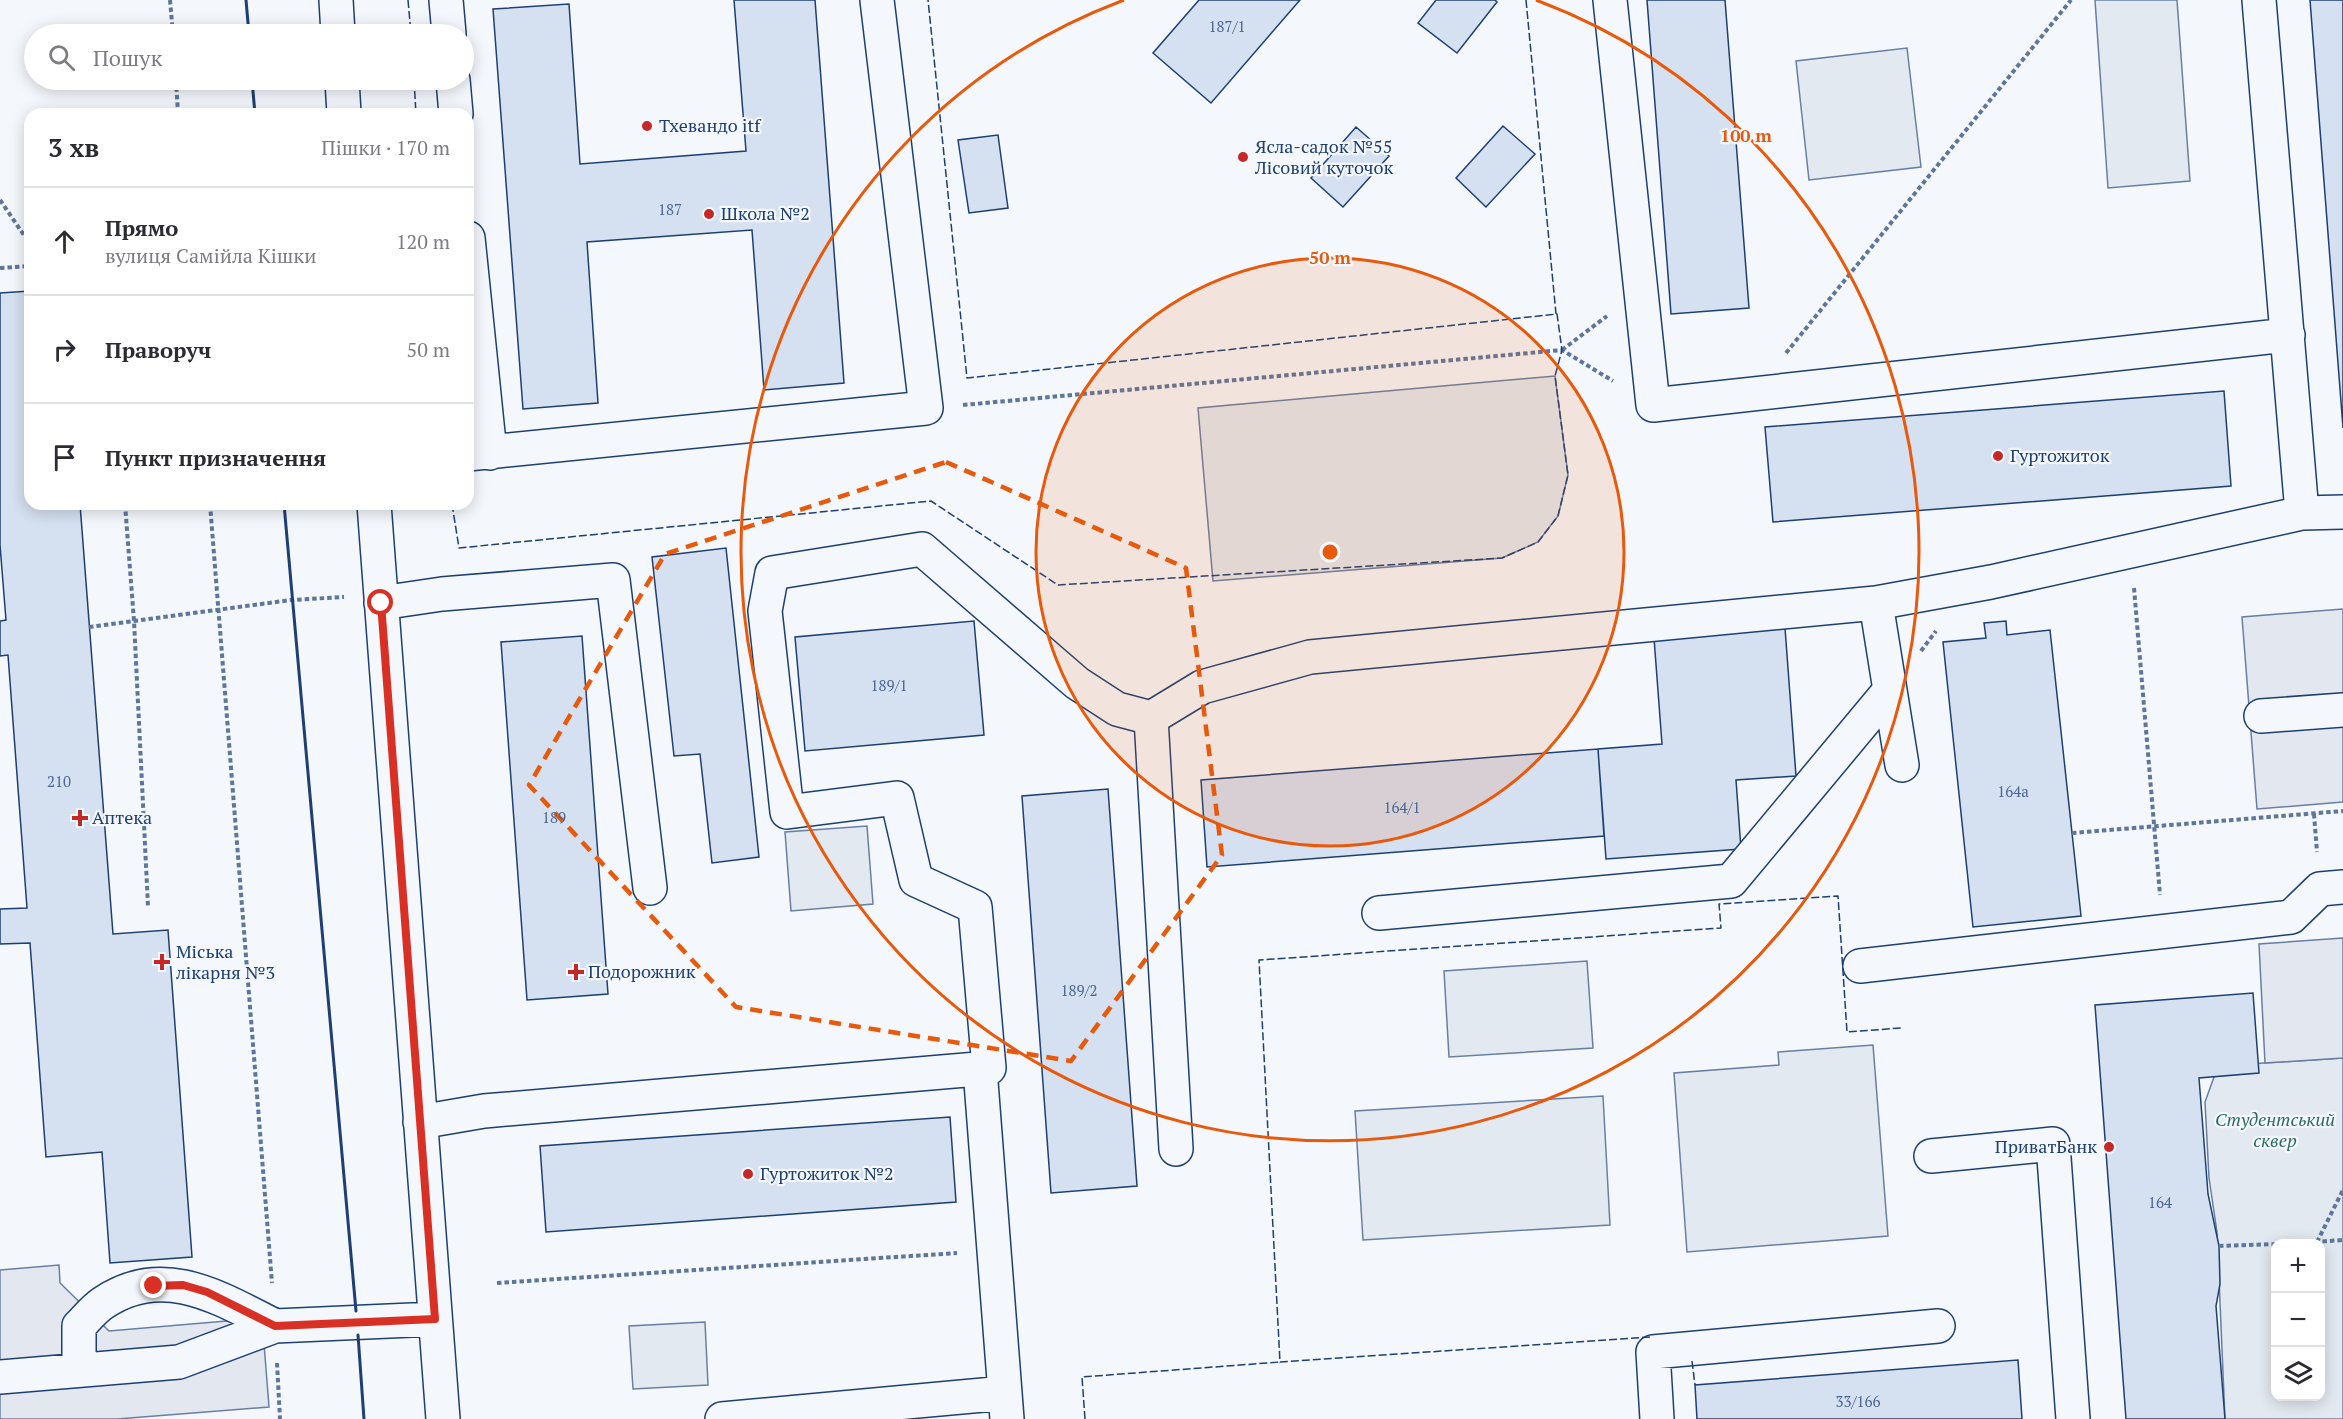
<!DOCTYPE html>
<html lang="uk">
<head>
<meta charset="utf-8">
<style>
	body { margin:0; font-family:"PT Serif",serif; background:#f2f2f3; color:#2b2b33 }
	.controls { position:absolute; right:18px; bottom:18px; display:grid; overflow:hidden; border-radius:12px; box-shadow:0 3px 15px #0003 }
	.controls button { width:54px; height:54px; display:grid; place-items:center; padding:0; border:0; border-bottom:2px solid #e1e1e2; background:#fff; color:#2b2b33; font:30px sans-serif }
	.stop { position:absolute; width:18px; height:18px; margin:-14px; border:4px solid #d93025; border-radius:50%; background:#fff }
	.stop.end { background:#d93025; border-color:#fff; box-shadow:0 2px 6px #0008 }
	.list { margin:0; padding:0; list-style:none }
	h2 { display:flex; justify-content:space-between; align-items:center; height:78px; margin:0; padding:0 24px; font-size:26px }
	h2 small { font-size:20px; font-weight:400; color:#7c7c81 }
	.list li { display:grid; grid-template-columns:39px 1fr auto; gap:18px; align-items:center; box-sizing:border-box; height:108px; padding:0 24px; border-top:2px solid #e1e1e2 }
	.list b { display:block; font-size:22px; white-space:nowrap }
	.list p { margin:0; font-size:20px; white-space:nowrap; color:#7c7c81 }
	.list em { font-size:20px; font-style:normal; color:#7c7c81 }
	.icon { flex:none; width:33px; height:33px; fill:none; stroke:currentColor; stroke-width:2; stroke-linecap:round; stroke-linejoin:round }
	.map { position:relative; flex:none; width:2343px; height:1419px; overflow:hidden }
	.search { position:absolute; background:#fff; box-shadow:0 3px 15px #0003; left:24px; top:24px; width:450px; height:66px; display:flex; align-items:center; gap:15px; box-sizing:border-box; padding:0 21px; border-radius:33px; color:#7c7c81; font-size:22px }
	.panel { position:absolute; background:#fff; box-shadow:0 3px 15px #0003; left:24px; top:108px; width:450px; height:402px; border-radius:18px }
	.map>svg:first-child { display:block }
	.green { fill:#e3e9f0; stroke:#687fa3; stroke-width:1.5; fill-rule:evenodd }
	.parking { fill:#e3e8f0; stroke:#687fa3; stroke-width:1.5 }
	.building { fill:#d5e0f0; stroke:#1d3f73; stroke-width:1.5 }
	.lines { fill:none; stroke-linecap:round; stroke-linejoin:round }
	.minor-casing { stroke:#1d3f73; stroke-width:36 }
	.path { stroke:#5e769c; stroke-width:4; stroke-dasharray:4.5 3; stroke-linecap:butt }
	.minor { stroke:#f4f7fb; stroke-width:33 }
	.fence { stroke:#1d3f73; stroke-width:1.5; stroke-dasharray:8 3; stroke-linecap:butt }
	.wall { stroke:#1d3f73; stroke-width:3 }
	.route { stroke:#d93025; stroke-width:8 }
	.marked { fill:none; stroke:#e8590c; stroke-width:4.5; stroke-dasharray:12 8; stroke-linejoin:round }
	.ring { fill:none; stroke:#e8590c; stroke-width:3 }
	.poi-dot { fill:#c62828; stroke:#f4f7fb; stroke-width:2 }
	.labels { text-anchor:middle; stroke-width:4.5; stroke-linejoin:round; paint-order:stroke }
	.number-label { font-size:15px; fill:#4b6792 }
	.poi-label { font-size:18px; fill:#1d3f73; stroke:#f4f7fb; text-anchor:start }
	.park-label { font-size:18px; font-style:italic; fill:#2c6c60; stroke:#f4f7fb }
	.centre { fill:#e8590c; stroke:#f4f7fb; stroke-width:3 }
	.ring-label { font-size:18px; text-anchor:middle; font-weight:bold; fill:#e8590c; stroke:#f4f7fb; stroke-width:4.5; stroke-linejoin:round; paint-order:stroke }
</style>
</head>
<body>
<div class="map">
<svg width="2343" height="1419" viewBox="0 0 2343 1419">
	<rect width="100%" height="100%" fill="#f4f7fb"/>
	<path class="green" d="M2095,0H2177L2190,181L2108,188Z
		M1907,48L1921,167L1809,180L1796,61Z
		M1555,376L1568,475L1558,516L1538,542L1502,558L1213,581L1198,408Z
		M867,826L873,904L791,911L785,832Z
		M1587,961L1593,1048L1449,1057L1444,971Z
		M1873,1045L1888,1236L1687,1252L1674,1073L1779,1065L1778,1052Z
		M2343,1058V1419H2225L2217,1232L2209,1178L2205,1102L2218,1066ZM2276,1244H2320V1396H2276Z
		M1603,1096L1610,1225L1363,1240L1355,1111Z
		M705,1322L708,1385L633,1389L629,1326Z"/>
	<path class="parking" d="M2343,609V802L2257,809L2242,617Z
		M2343,938V1058L2265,1063L2259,944Z
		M59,1265L60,1283L109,1331L262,1318L269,1407L117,1419H0V1270Z"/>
	<path class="building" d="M734,0H815L844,383L764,390L752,230L587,242L598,403L523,409L493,9L569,4L580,164L746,151Z
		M1199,0H1300L1211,103L1153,53Z
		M1436,0H1495L1497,2L1457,53L1418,23Z
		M1647,0H1725L1749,308L1671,314Z
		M2310,0H2343V428Z
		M1503,126L1535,154L1486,207L1456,178Z
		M1356,127L1389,156L1343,207L1311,178Z
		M998,135L1008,208L969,213L958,140Z
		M30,291V504H80L113,934L168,930L192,1257L110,1263L102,1152L46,1157L30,943L0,944V909L27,908L8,655L0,656V621L6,620L0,545V293Z
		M2224,391L2231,486L1773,522L1765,427Z
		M726,548L759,857L712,863L700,754L674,756L652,557Z
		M974,621L984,735L805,751L795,637Z
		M2006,621L2007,635L2050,630L2081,916L1973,927L1943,642L1986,638L1984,623Z
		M1785,628L1796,776L1736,780L1741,849L1606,859L1598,749L1662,744L1654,638Z
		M582,636L608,994L527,1000L501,642Z
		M1598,749L1604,836L1207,867L1201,780Z
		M1108,789L1137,1186L1051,1193L1022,796Z
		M2253,993L2259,1073L2199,1078L2208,1194L2219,1246L2220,1284L2216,1306L2225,1419H2126L2095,1005Z
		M950,1117L956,1202L546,1232L540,1146Z
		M2018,1360L2022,1419H1697L1695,1385Z"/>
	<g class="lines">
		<g class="minor-casing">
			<path id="minor" d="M336,0L338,34
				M446,0L449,34
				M1610,0L1653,405L2288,335
				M2259,0L2302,513
				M342,80L344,114
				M453,80L456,114
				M468,238L490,453
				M468,454L926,408L877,0
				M374,504L443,1419
				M381,603L442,594L613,580L650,888
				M2261,716L2343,710
				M1151,718L1176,1149
				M1902,765L1876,603L1991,582L2302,513L2343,512
				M1379,913L1731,881L1890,690
				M1860,966L2291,917L2320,889L2343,887
				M980,1069L1007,1419
				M420,1122L484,1111L989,1068L975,907L916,880L897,798L787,812L765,611L772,573L922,549L1077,683L1117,709L1151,718L1202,687L1310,657L1876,603
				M1931,1156L2053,1144L2073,1419
				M79,1370V1326C87,1318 94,1309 103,1303C163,1262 220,1298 275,1326
				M0,1377L179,1362L275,1326L435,1319
				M722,1419L1005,1393
				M1657,1419L1653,1352L1938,1326"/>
		</g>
		<path class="path" d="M170,0L173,34
			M176,80L178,114
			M0,200L30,244
			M0,268L30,266
			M1562,350L1607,316
			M1786,353L2071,0
			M963,405L1562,350L1613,381
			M125,504L134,621L148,906
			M210,504L272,1283
			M2134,588L2160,895
			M89,627L291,600L344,597
			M1921,651L1936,631
			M2314,814L2317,852
			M2072,833L2343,811
			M2317,1242L2343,1190
			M2285,1244L2343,1240
			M2219,1246L2276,1244
			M497,1283L957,1253
			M277,1363L280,1419"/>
		<use href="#minor" class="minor"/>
		<path class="fence" d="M408,0L411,34
			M1526,0L1556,314
			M414,80L416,114
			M452,504L459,548L931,501L1058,585L1502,558L1538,542L1558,516L1568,475L1555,376L1562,350L1557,314L967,378L928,0
			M1650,1337L1280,1362L1259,960L1721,928L1719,904L1838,896L1847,1032L1901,1028
			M1692,1361L1695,1385
			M1085,1419L1082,1377L1280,1362"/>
		<path class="wall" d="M246,0L249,34
			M252,80L255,114
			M284,504L356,1311
			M358,1335L364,1419"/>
	</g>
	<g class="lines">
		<path class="route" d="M154,1286L183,1285L207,1292L275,1326L435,1319L381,603"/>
	</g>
	<path class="marked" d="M946,462L1186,568L1222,855L1071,1061L736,1007L529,785L665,554Z"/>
	<circle cx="1330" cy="552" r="294" fill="#e8590c" fill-opacity=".12"/>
	<g class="ring">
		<circle cx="1330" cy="552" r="294"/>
		<path d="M1536 0A589 589 0 1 1 1124 0"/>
	</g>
	<g class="poi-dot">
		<circle cx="647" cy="126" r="6"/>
		<circle cx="1243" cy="157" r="6"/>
		<circle cx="709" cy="214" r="6"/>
		<circle cx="1998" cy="456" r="6"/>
		<path d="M77 809h6v6h6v6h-6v6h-6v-6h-6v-6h6z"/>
		<path d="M159 953h6v6h6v6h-6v6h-6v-6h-6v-6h6z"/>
		<path d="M573 963h6v6h6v6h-6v6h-6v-6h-6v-6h6z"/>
		<circle cx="2109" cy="1147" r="6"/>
		<circle cx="748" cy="1174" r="6"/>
	</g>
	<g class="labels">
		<g class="number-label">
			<text x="1227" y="32">187/1</text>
			<text x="670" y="215">187</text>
			<text x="889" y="691">189/1</text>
			<text x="59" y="787">210</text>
			<text x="2013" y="797">164а</text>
			<text x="1402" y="813">164/1</text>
			<text x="554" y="823">189</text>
			<text x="1079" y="996">189/2</text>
			<text x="2160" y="1208">164</text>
			<text x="1858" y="1407">33/166</text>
		</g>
		<g class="poi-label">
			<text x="659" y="132">Тхевандо itf</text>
			<text x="1255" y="153">Ясла-садок №55<tspan x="1255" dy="21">Лісовий куточок</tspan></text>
			<text x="721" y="220">Школа №2</text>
			<text x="2010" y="462">Гуртожиток</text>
			<text x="92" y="824">Аптека</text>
			<text x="176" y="958">Міська<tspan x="176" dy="21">лікарня №3</tspan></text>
			<text x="588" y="978">Подорожник</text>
			<text x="2097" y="1153" text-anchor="end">ПриватБанк</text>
			<text x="760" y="1180">Гуртожиток №2</text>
		</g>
		<g class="park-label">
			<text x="2275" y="1126">Студентський<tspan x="2275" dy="21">сквер</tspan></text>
		</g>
	</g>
	<circle cx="1330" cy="552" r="9" class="centre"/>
	<g class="ring-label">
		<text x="1746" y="142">100 m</text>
		<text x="1330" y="264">50 m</text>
	</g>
</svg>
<div class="controls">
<button>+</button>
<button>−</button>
<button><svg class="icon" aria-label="layers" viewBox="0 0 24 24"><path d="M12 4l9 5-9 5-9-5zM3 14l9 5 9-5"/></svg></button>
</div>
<div class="stop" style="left:381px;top:603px"></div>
<div class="stop end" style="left:154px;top:1286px"></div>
<div class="search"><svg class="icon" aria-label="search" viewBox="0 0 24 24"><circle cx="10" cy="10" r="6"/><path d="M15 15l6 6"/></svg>Пошук</div>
<section class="panel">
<h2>3 хв<small>Пішки · 170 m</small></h2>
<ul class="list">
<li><svg class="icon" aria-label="ahead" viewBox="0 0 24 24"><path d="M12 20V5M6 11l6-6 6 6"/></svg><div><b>Прямо</b><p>вулиця Самійла Кішки</p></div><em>120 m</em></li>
<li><svg class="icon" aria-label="right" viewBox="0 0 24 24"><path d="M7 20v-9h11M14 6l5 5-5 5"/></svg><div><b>Праворуч</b></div><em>50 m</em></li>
<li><svg class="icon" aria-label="arrive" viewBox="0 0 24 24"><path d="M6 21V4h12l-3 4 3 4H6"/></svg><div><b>Пункт призначення</b></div></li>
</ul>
</section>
</div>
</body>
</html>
